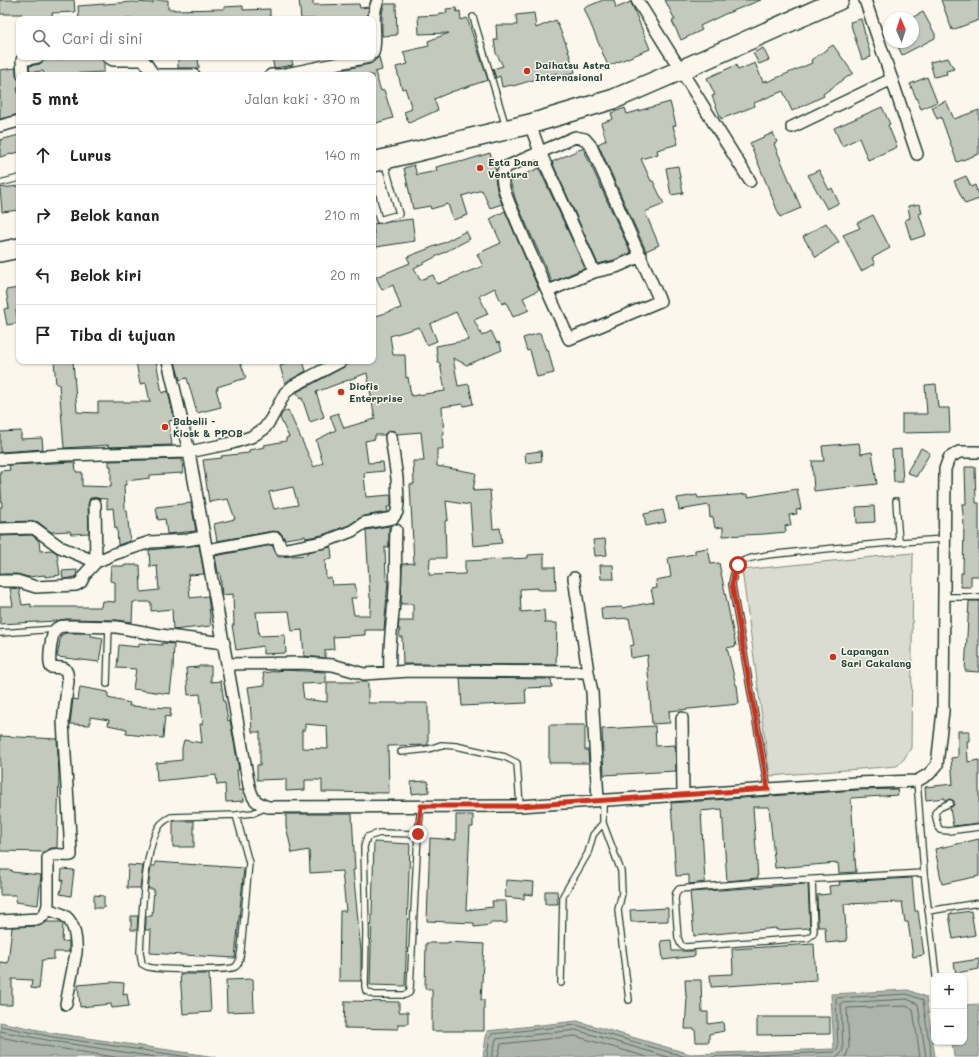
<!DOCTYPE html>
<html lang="id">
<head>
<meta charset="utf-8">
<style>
	body { margin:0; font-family:Mali,sans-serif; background:#f6f6f6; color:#222 }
	.controls { position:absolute; right:12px; bottom:12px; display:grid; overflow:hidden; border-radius:8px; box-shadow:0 1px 3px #0004 }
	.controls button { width:36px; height:36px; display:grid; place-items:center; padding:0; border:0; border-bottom:1px solid #e0e0e0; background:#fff; color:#222; font:20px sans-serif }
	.compass { position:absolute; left:883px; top:12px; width:36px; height:36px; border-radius:50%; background:#fff; box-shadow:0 1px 3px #0004; rotate:357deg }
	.stop { position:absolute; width:12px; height:12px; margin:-9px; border:3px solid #c8321e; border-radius:50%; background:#fff }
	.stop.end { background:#c8321e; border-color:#fff; box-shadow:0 1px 4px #0008 }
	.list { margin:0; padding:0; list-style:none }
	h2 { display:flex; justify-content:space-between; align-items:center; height:52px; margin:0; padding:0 16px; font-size:17px }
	h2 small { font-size:13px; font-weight:400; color:#767676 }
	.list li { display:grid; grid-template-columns:26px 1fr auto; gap:12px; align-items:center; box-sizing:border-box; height:60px; padding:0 16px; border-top:1px solid #e0e0e0 }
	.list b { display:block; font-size:15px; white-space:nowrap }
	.list em { font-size:13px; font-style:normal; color:#767676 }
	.icon { flex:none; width:22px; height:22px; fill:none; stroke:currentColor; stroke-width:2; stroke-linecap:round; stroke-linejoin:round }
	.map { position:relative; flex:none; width:979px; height:1057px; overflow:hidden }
	.search { position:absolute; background:#fff; box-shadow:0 1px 3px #0004; left:16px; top:16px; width:360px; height:44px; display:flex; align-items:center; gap:10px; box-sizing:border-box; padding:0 14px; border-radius:8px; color:#767676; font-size:15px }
	.panel { position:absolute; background:#fff; box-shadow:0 1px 3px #0004; left:16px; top:72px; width:360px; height:292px; border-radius:8px }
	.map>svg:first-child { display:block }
	.green { fill:#dbdcd1; stroke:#7d8c82 }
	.water { fill:#adb4aa; stroke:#74847b }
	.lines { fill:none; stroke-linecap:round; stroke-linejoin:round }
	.shore { stroke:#586d63; stroke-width:1 }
	.building { fill:#c4c9be; stroke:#1f3d34; fill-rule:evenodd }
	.service-casing { stroke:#1f3d34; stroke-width:8 }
	.minor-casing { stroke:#1f3d34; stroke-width:14 }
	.trunk-casing { stroke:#1f3d34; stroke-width:22 }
	.service { stroke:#fbf7ec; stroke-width:5.5 }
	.minor { stroke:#fbf7ec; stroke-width:11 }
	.trunk { stroke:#fbf7ec; stroke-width:19 }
	.route { stroke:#c8321e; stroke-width:5 }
	.poi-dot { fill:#c8321e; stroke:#fbf7ec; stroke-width:1.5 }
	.labels { text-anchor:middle; stroke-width:3; stroke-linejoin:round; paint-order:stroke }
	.poi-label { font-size:10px; font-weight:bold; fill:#1f3d34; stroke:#fbf7ec; text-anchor:start }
</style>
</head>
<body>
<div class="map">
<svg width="979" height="1057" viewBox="0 0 979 1057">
	<rect width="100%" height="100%" fill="#fbf7ec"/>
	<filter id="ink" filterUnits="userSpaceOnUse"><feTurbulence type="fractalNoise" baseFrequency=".025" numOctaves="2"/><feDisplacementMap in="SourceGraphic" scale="8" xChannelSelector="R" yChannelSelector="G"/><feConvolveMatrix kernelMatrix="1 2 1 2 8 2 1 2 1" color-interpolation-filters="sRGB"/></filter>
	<g filter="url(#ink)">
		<path class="green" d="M913,553L911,748L904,759L897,766L770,776L742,570Z"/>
		<path class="water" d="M908,990L926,997L935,1057H483L487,1031L577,1021L690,1054L834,1049L831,994Z
			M979,1004V1057H954L952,1042H964V1005Z
			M0,1022L53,1033L216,1057H0Z"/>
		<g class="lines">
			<path class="shore" d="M0,1026L53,1037L189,1057
				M0,1031L52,1041L155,1057
				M0,1037L51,1047L115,1057
				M487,1057L490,1036L492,1034L576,1025L686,1057
				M492,1057L496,1039L576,1030L668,1057
				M498,1057L501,1044L575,1036L647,1057
				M713,1057L834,1052L837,1050L838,1048L836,998L907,994L923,1000L928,1036C931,1041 930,1050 931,1057
				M837,1057L841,1054L843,1049L841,1003L907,999L918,1004L926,1057
				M846,1057L849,1047L847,1008L906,1006L913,1009L920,1057"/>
		</g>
		<path class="building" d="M0,0H74L75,12L52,13L53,19H22V14H0Z
			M153,0H168V9H174V10L224,9V7L243,6V10L270,9V19H79L78,6L132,2L153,3Z
			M299,0H313V5L359,4L360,8L369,7L367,19H301Z
			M603,0H614L616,8L631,2L650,49L608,66L584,8Z
			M665,0H761L725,14L700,26L702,30L681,40L672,21L675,20Z
			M941,0H979V20L952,30Z
			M384,4H396L397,35L382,36V14Z
			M456,8L457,12L460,11L461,20L467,18L488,80L451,92L434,99L438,110L409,123L404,112L412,109L405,88L402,89L396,67L408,64L403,52L429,46L428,41L449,33L419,34L418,16L440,15V13H447L446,9Z
			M923,12L935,34V38L902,55L896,42H913V17Z
			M534,13L536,28L556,20L566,44L575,72L559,77L557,73L513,86L512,85L502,87L500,76L496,78L493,69L503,66L496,53L494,40H497L496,25H517L516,15Z
			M861,19L871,57L862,60L850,22Z
			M833,45L853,73L823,94L824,96L792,111L783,91L754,103L755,106L721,119L712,96L715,95L707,78L736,65L738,70L755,63L763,82L767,80V82L812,63L811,60Z
			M763,48L769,60L759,64L753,53Z
			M63,57H101L104,63V72L44,75L43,71L30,72L29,66L40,64L44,60L63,59Z
			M178,57H198L199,68H178Z
			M272,57H291L293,65L274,68Z
			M379,57L382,70L375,72L381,91L384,90L393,118L373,124V75H335V71L370,64Z
			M948,58L954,69L946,71L947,74L934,77L930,62Z
			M16,68V76L19,81V88H17L19,99V114L0,119V70Z
			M927,77L937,102L921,109L910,84Z
			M946,101L954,119L979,110V154L957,162L941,117L937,119L932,107Z
			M670,102L676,125L673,126L678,144L657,150L658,154L641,159L651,181H653L664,204L645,212L659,245L646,251L598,144L606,140L601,123L613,119L611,113L625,108L627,114Z
			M882,107L890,124L888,125L897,147L868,160L859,138L842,146L834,128Z
			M773,133L777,142L774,144L801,208L780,217L750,143Z
			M19,135V152L0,157V140Z
			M583,148L631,253L614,260L598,264L552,162Z
			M490,153L496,171L495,177L497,190L502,204L490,208L482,190L462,196L468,215L453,220L448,204L431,209L430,206L413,209L404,168L414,165L417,175L437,171L436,167L460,161L461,162Z
			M678,166L683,193L671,195L666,168Z
			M539,168L585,268L552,282L516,201L510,181Z
			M819,170L829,190L832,188L839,203L827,209L808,175Z
			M966,176L971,187L975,185L979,199L965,204L954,181Z
			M19,186V210L2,212L0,188Z
			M920,204L922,213L919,214L926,235L911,240L905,220L910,218L908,206Z
			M505,211L539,290L523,298L529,310L513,317L506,302L502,304L495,288L479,296L488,314L474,320L482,336L491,331L497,343L499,342L502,350L467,365L453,358L458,386L469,384L473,404L464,406L463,404L442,407L444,435H442L443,449H437V466L476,473L473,491L490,490L493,529L500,528L502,543L473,546L470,505L446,501L448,520L445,521L446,558H430L429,575L465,574V561L528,558V555L544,554V567H555L556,590H538V588L520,589L521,612L544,610L545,623H557L556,665L403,664L402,637H399L400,629H398L399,621H413V604H401L402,569L403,564L414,563L410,484H414L413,461H424L421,432L397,434L394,431L390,430L384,435H375V439L365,441L368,463L383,462L384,471L364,473L366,497L391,495V507H387L388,512L363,516L349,525L322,535L306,538L305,536L285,539L280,532L273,531L217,541L214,524L235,519L228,499L209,502L203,460L222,458L221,456L249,453V450L265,447L264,445L286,441V438L289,437L280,418L282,413L288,410L314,467L323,463L316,440L336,430L330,416L338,413L344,428L375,419L367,373L316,392L324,417L310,422L302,398L300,399L297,392L344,367L348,361H373V317L401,308L393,285L382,290L376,277L410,263L407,257L443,243L466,231L470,239L414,268L420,280L433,275L437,284L483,266L477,254L501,243L490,219ZM456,312L469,340L436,346L438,363H440L445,391L411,396L408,377L406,378L405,355H393L390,336L419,327L427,345L437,341L430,324ZM293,487L298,505L274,509L269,492Z
			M873,215L890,248L872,258L875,264L861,271L843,235L860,228L857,223Z
			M412,219L415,241L376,247L373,224Z
			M826,223L839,242L816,257L803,237Z
			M19,288V310H16L18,323L7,325L4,309L9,308L6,290Z
			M540,333L546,350L548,349L554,373L537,377L530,350L527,351L523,338Z
			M54,361H73L77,412L98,413V402H150L146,383L140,384L136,362L156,361L162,393L168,391L174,420L169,421L172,445L109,447V445L64,448L59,384H56Z
			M179,361H240L246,378L217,387L218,389H216L221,407L197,413L187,378L180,380L175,362Z
			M283,361H303L306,371L285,383L280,366L284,365Z
			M936,384L938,408H949L950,432L902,433V414H927L925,385Z
			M21,431V439L42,438L43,449L0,452V432Z
			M859,443L861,454L872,452L877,484L814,491L812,461H824L822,446Z
			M921,448L930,453L916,477L907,472Z
			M901,449L903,482H894L892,450Z
			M541,451L542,461L526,463L525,453Z
			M182,459L183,473L150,475V478L126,481V485H124L125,510H127L130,541L118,545L117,528H115L113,508L107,509V499L90,498L88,504L89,533L71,534L70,531L51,532L38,522L34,521L0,522V507H2L0,471L10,470L9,465L75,462L76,472H82V486L111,487V466H109V461Z
			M965,467H975L976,503H979V576H971V587H961V573H963L964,525L962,504H966Z
			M797,489L801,509L796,510L797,514L789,515L791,525L785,526L786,532L764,534L723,536V527L715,528L713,517L710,518L709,505L679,510L677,498L697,495L698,498L748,494V497Z
			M191,503L196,531L167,534L165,519L158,520L156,507Z
			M874,506L875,522L857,523L856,507Z
			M663,510L666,522L646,526L644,514Z
			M389,526V547H385L386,581H388L384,630H365V635L333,637L334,649L325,650V658L304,656L302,630L292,631L289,611L256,612L259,636L285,635L286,653L263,654V646L236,650L232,625H234L233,594L222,595L220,573H218L215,556L272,545L278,557L307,555V552L331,547L332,559L325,560L326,578H331L332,585L355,584L357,598H351L354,615H370L371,598H370L366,530Z
			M32,535L39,541L40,551L52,550L57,553L60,575L45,577V575L28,577L17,574H0V536Z
			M605,539L607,555L595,556L593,540Z
			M199,545L204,574L188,575L190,598L208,596L211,626L173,630L172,609L151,611V602H133L132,622L117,620L66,619L55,621L0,624V606H13L10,588L19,589L22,605L31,604V607H101L102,601L115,602V582L110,581L111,566H125V565H140L141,592L159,590L157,566L150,567L149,550Z
			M708,548L711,564L719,563L736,646L727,648L736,685H737L739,704L669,711L670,723L652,724L647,659L648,655L631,658L630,646L634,645L629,618L602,620L601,608L622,607V608L654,602L651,589L657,588L656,580L671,577L668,558L695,554V550Z
			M600,565H613L614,579H601Z
			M77,570L76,577L63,579L62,571Z
			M969,601H979V672L965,671Z
			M66,633H91V636L103,638L99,662L57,657L61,635Z
			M139,643L162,645V643L174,644L173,668L170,694L133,689L136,669L117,668L119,645L139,647Z
			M199,666H211V682L221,681L224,702H225L228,721L230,720L239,770H237L239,790H243L244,801L226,802L225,784L217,785L216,775L157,781L156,763L182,760V748L184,740L202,743L200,724H203L200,694L188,695L186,668L199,667Z
			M283,670L326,672V683L302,684L304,699L327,702V682H368V703H428V745L388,746L389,793L322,792V780H305V790L286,791V779L257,780V765H260V732H252L250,700L248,687L265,685L263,673ZM305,724L327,726L328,749L302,748V730H305Z
			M460,678L551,679L552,687L525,688L526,703L462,706Z
			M80,687L108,692V698L130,703L129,706L171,708L170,717L165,716L163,738L126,734L127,729L108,725L109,720L90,717V725L70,724L73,699L78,700Z
			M549,725H585V750H588L589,763H549Z
			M655,726L656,746L675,745L676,771L604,775L602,729Z
			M958,731H969V741H967L968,762L979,760V823L953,826L950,808L954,805V801L950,799L945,801V798L926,800L925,787L953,784L951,758L958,757Z
			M0,736L57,739L59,774L57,848H51L44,852L0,851Z
			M428,781L429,792L412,794L411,782Z
			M897,789L898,795L851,798L856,872L839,873L838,863L775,868L769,807H753L758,878L727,881L722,809L701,811L705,882L689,884V875L676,876L671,803L856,790Z
			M286,814H352L355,870H353L361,951V981H339L340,911H346L342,871L310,873L309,850L292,853L286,826Z
			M456,815H473V827H470L466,910L493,907L492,901H506L507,923H490V925L474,927V923L427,921L430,838L456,840Z
			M173,821H194V847H173Z
			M979,839V876L942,884L935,849Z
			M374,842L410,844L405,986L370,985Z
			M155,862L244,868L235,958L150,953L151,930H145L146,923V916H152L154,889H148L151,866H155Z
			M128,865L143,866L140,888H127Z
			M62,869L74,870L71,896L60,894L63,880H61Z
			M0,870H12V872L41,875L38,905L15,902L16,895H0Z
			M912,878L915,911H918L924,955L913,957L908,922H905L902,902L844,904L847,941L826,943L825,927H818L817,895L830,894L829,886L840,885L839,882Z
			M506,880L534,882L533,895L524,894V899L505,897Z
			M808,884L810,928L776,930V928L694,936L690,892Z
			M545,891H557L558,904H545Z
			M94,895L104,896V908H94Z
			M668,908V921L631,922L630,910Z
			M971,911L975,935L953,939L949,914Z
			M131,916H138L137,930H131Z
			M47,922H62L63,924L62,942L69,941V952H54V959L42,960L39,989L31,988L32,980L12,979V1005H0V962L8,963L12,927L39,926Z
			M671,940L672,951H695V956L663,960L661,941Z
			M448,942L484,944L481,1000H484V1031H432V989H425L426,943H448Z
			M814,944L816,980L711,987L710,975L733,974L732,949Z
			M979,959V969L956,973L954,963Z
			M180,974H209L211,1012L183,1014Z
			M253,979L254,1011L227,1012L226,980Z
			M685,980H701L702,1012H708V1024L723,1022L724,1031L709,1034V1042H696L695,1029H685L687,997H686Z
			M112,982L124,983L123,995L127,994L129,1006L112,1008L111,1004L80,1007L78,985Z
			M345,1001L399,1002V1012H408V1024H398V1029L344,1028Z
			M757,1017H830V1034L757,1035Z"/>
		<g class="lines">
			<g class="service-casing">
				<path id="service" d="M473,17L506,127
					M0,183L19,178
					M373,197L379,220L399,214L384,161
					M896,501L899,542
					M944,597H979
					M0,633L56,629
					M107,684L109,627
					M401,752L429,749L441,745L456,746L505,757L517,763L520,806
					M917,781L924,873L936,976
					M768,789L732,585C733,575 735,567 743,561C753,555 782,554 795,552C844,547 894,542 944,539
					M603,800V823L621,871L622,893L618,910L629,1000
					M950,803L939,808L935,813L938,827L940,830L948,831L979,827
					M236,815L249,863L241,950C240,956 240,964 235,967C228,971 157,970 148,967C146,966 144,965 142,964L140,952C142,922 143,847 161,824C164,821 167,819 171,817L236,815L253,813L267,807
					M418,834L380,833L367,837L364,847L366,932L365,986L366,991L374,995H405L409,993L410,989L418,834L421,806
					M812,880L814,931L813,934L808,938L685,947L681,945L678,938L675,899L676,893L679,889L762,882L924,873
					M928,911L979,903
					M561,983L563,896L588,853L593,835L603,823"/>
			</g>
			<g class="minor-casing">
				<path id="minor" d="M637,0L750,181
					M865,0L917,154
					M373,53C378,36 370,17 378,0
					M108,57L113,60H143C148,64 149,71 155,75H194
					M23,75L22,60L38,57
					M271,75H281L369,57
					M530,124L540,152L594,272
					M0,126L19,121
					M792,127L892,79
					M575,137L585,139L591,146L660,301L569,339C552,300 534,263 518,224C513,211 505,197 503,184C502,177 501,172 506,167Z
					M547,289H553L594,272L616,267L641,256
					M168,361L189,452L249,786C253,799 254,802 268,807L520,806L856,783L917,781L929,774L937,765L943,711L945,469L949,458L959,452H979
					M0,459L62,455L189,452L232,443L251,437L264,429L271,419L285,393L293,386L341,361
					M0,529L34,528L60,547L96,562L95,504
					M207,550L273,538H276L279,543L281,549H287L324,542L352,531L364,523L393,518L397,512L398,503L397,478L391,437
					M574,578L588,672L592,692L598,800
					M0,581H17L36,587L76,585L81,582L85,574L96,562L114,554L150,542L187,540L203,537
					M227,664L301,663L333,665L364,674L410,671L588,672
					M390,672C388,643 394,615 395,586C396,567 395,548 396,530
					M682,718L683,794
					M47,909C52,911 61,913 65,916C75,923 77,942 76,953L66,1004
					M0,921L39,919C45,915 46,912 48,905V858C55,851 63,857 71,855V852L63,722L68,681L67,673L65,669L62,668L51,667C48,661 51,634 56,629C59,626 63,626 68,626L117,627L160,635L224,643"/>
			</g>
			<g class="trunk-casing">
				<path id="trunk" d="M373,162L530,124L614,99L681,70L839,0
					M0,252L19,248"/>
			</g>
			<use href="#service" class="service"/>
			<use href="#minor" class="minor"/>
			<use href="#trunk" class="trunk"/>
		</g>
	</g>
	<g class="lines" filter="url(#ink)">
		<path class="route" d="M418,834L421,806H520L768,789L732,585L734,573L738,565"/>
	</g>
	<g class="poi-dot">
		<circle cx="527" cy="71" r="4"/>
		<circle cx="480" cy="168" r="4"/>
		<circle cx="341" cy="392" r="4"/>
		<circle cx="165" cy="427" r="4"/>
		<circle cx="833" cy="657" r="4"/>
	</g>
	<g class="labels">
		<g class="poi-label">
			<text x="535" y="69">Daihatsu Astra<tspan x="535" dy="12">Internasional</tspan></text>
			<text x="488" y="166">Esta Dana<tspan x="488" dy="12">Ventura</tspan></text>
			<text x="349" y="390">Diofis<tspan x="349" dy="12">Enterprise</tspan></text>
			<text x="173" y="425">Babelii -<tspan x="173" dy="12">Kiosk &amp; PPOB</tspan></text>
			<text x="841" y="655">Lapangan<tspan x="841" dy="12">Sari Cakalang</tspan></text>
		</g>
	</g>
</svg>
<div class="controls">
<button>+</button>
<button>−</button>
</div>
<svg class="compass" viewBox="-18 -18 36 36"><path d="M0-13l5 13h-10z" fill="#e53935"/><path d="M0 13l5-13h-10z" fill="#767676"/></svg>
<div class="stop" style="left:738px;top:565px"></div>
<div class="stop end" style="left:418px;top:834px"></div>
<div class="search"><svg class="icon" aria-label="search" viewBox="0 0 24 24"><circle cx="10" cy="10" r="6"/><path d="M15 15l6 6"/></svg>Cari di sini</div>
<section class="panel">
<h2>5 mnt<small>Jalan kaki · 370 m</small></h2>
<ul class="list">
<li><svg class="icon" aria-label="ahead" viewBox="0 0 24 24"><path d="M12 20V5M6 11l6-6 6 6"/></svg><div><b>Lurus</b></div><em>140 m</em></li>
<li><svg class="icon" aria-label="right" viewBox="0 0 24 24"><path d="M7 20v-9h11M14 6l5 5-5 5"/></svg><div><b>Belok kanan</b></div><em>210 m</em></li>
<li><svg class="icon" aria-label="left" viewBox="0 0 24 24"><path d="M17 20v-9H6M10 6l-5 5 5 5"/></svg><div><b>Belok kiri</b></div><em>20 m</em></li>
<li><svg class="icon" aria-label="arrive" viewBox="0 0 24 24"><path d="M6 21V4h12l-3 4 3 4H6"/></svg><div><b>Tiba di tujuan</b></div></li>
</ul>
</section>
</div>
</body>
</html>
